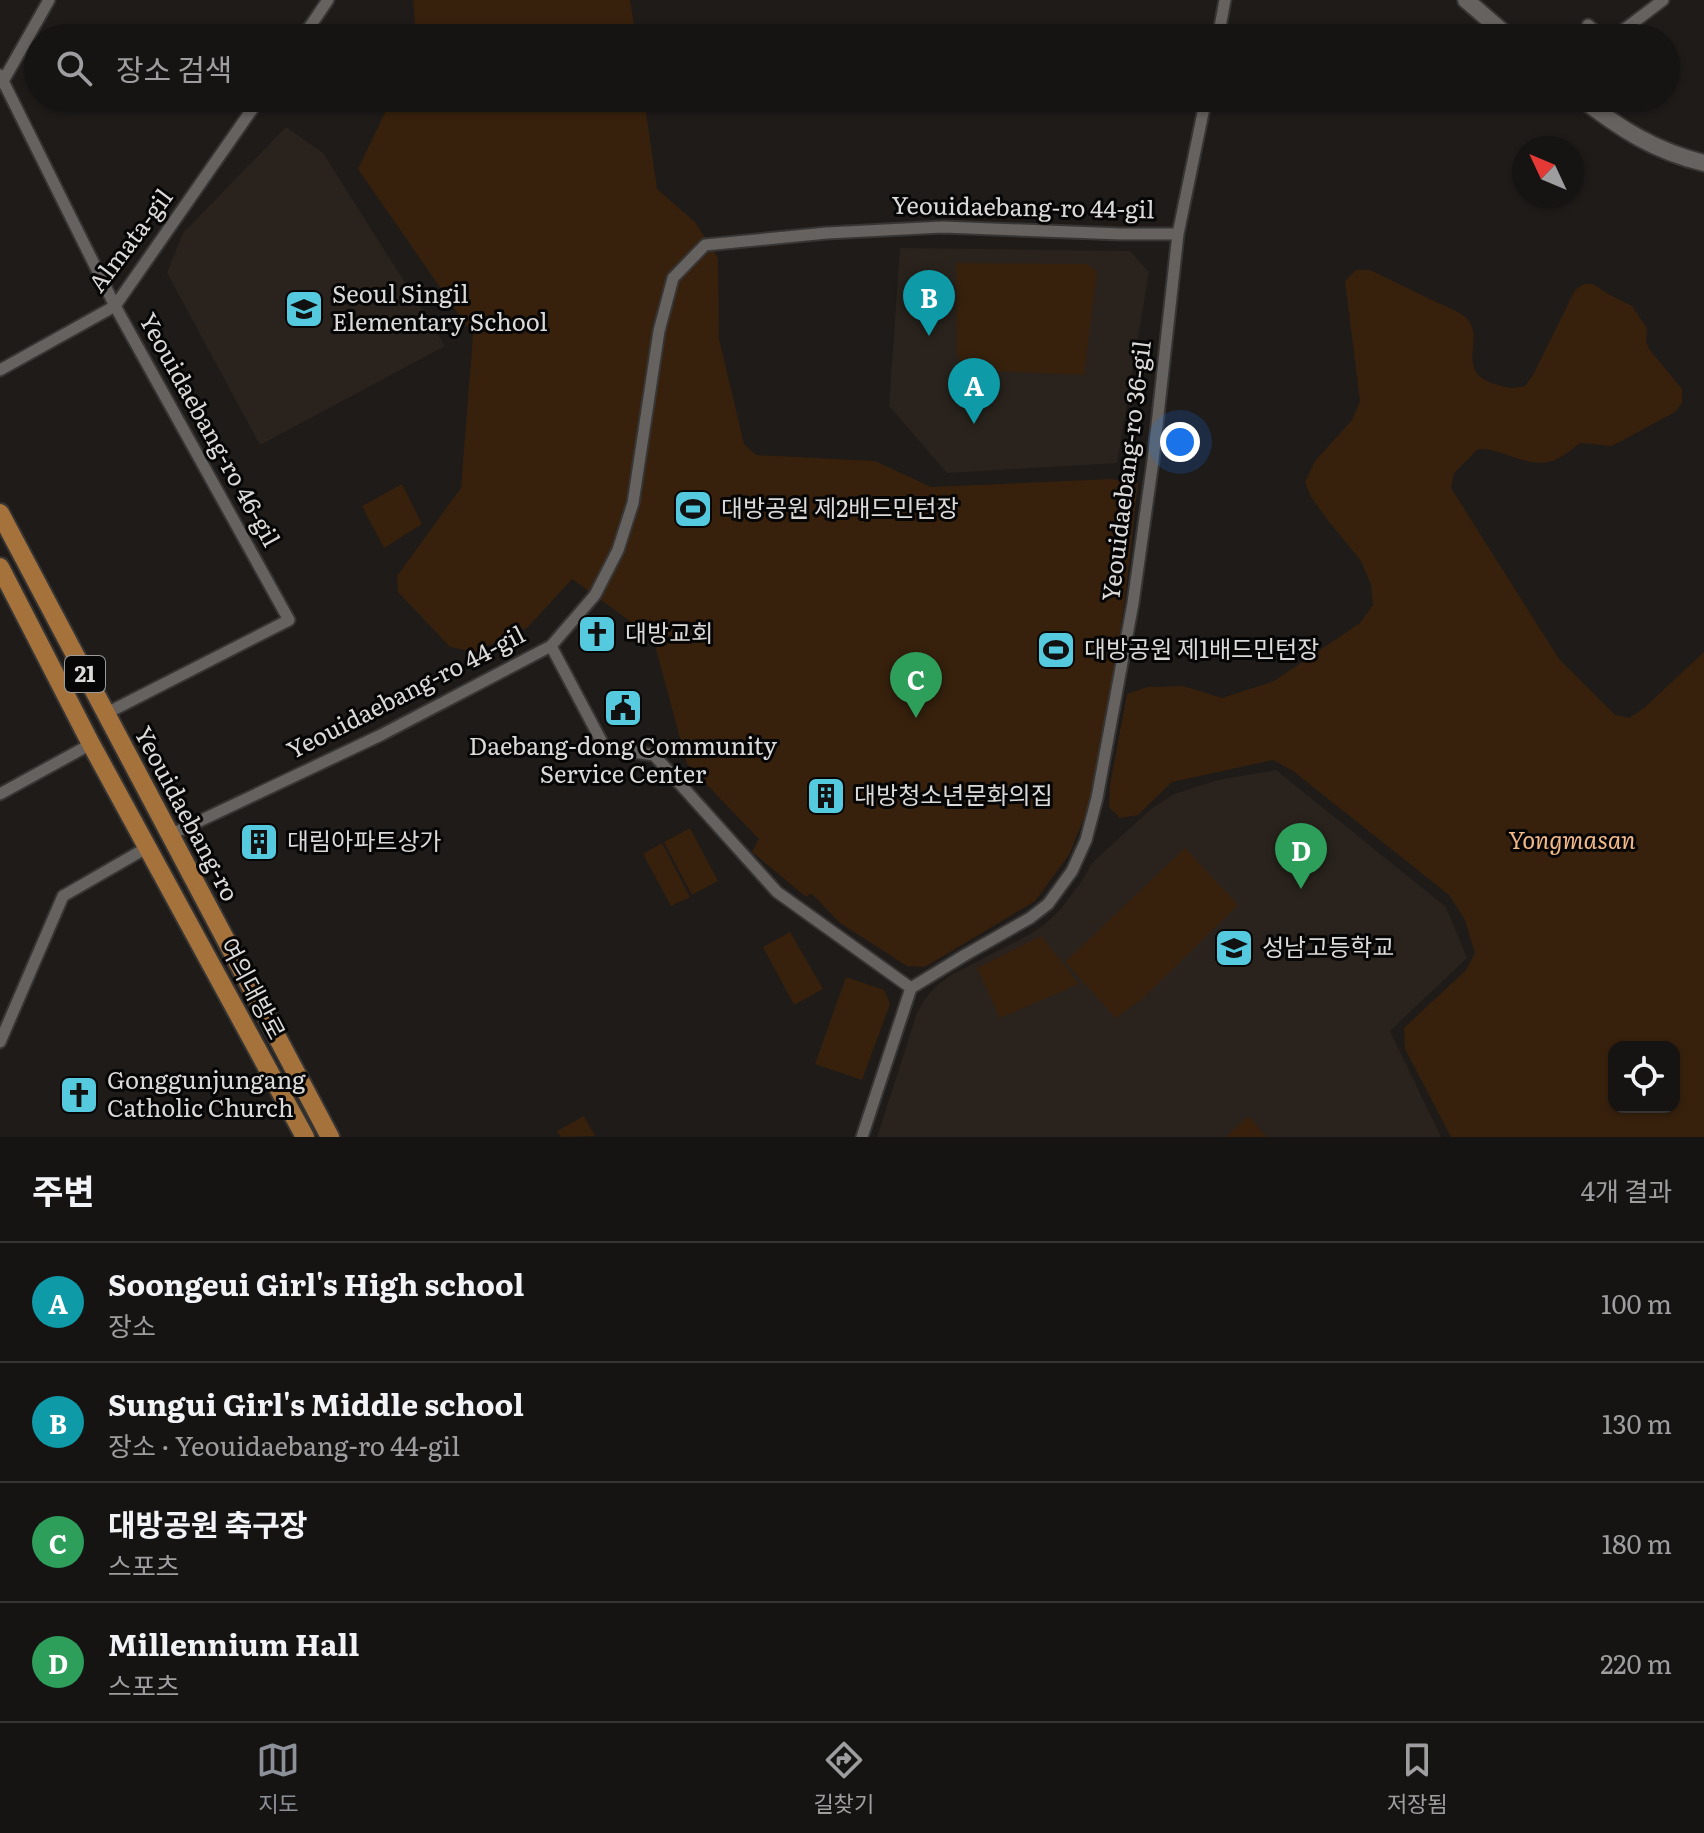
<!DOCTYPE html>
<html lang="ko">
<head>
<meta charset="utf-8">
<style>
	body { margin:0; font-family:Literata,"Noto Sans KR",serif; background:#1f1d1c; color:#f1f3f6 }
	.controls { position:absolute; right:24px; bottom:24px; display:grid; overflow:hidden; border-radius:16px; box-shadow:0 2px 6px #0004 }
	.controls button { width:72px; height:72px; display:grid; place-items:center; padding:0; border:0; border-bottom:2px solid #353333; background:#161413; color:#f1f3f6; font:40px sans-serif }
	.compass { position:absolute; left:1512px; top:136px; width:72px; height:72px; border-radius:50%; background:#161413; box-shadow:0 2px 6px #0004; rotate:314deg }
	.you { position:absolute; left:1180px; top:442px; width:28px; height:28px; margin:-20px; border:6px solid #fff; border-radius:50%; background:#1a73e8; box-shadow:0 0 0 12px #1a73e833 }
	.badge { display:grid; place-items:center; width:52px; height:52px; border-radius:50%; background:#8c9099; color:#fff; font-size:26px; font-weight:700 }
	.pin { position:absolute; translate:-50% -66px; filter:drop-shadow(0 2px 4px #0008) }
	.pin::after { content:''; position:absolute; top:42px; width:28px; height:24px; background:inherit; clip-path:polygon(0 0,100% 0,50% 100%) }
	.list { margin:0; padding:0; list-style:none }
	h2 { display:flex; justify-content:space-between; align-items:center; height:104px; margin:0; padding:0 32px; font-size:34px }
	h2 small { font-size:26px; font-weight:400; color:#9e9ea0 }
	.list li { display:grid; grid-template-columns:52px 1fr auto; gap:24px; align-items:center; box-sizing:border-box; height:120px; padding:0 32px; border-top:2px solid #353333 }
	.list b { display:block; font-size:30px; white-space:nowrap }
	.list p { margin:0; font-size:26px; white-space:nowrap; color:#9e9ea0 }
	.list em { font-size:26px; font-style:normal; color:#9e9ea0 }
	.icon { flex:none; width:44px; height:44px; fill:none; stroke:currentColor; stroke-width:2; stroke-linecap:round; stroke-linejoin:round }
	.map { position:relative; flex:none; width:1704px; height:1137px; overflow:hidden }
	.search { position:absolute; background:#161413; box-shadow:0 2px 6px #0004; left:24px; right:24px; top:24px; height:88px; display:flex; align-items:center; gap:20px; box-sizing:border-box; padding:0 28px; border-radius:44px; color:#9e9ea0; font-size:30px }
	.sheet { height:584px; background:#161413 }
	nav { display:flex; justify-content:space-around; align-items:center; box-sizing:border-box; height:112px; border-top:2px solid #353333; background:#161413; font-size:22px; color:#9e9ea0 }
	nav a { display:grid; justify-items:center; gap:4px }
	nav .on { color:#8c9099 }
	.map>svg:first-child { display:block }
	.built { fill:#2a231d }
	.green { fill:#37210d; fill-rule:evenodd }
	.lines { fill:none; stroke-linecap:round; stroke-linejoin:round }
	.street-casing { stroke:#373534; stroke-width:15 }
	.secondary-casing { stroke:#373534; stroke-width:20 }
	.primary-casing { stroke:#373534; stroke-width:22 }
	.street { stroke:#65625f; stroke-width:11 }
	.secondary { stroke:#65625f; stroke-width:16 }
	.primary { stroke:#a5723b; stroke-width:18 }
	.labels { text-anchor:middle; stroke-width:6; stroke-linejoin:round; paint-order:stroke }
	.shield { fill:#070606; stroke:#9c9a9a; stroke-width:2 }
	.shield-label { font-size:22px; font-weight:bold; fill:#dcdad9 }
	.street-label { font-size:24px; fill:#dcdad9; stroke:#070606 }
	.poi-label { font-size:24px; fill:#dcdad9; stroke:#070606; text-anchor:start }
	.park-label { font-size:24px; font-style:italic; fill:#f2b886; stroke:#070606 }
</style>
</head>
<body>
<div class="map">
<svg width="1704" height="1137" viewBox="0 0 1704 1137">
	<rect width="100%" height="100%" fill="#1e1b19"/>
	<path class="built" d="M286,127L323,153L445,346L260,445L167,273L183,233Z
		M900,248L1130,251L1149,272L1117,463L947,473L889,406Z
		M1276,770L1446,907L1467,958L1390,1031L1441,1137H877L917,1013L925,999L935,987L949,976L1025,937L1043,926L1059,911L1079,885L1093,862L1151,809L1174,794L1218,780Z"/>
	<path class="green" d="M413,0H630L636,38H416Z
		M392,98H644L657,189L695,222L718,258L719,339L744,444L756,455L875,461L931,487L1111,479L1138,483L1125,600L1094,793L1069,855L1035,901L925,967L907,966L840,923L811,893L806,897L752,852L759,839L687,764L653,638L572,579L528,627L475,652L450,647L398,592L397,576L461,488L473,335L358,169Z
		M956,263L1087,264L1097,272L1084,375L975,370L960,360L957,354Z
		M1356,270H1370C1391,280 1411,290 1432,300C1443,305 1456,310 1465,317C1488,337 1452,371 1495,384C1506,388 1513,389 1525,386L1533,375L1575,290L1584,284H1593L1608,294L1632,306L1647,328L1646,341L1649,349L1682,389V403L1675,412L1612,446L1580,443C1573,448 1567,454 1559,458C1532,473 1505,448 1478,449L1454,473L1451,488L1559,659L1615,715L1629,718L1644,708L1704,652V1137H1451L1405,1049L1404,1028L1466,970L1475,953L1465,920L1449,895L1293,771L1273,760L1172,782L1138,815L1120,818L1109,807L1110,785L1127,694L1148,687L1183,686L1222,698L1274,681L1360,623L1373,605L1371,585L1361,561L1326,518L1311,497L1305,482L1315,461L1352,420L1360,401L1345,281ZM1614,1047H1674V1107H1614Z
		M402,484L422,524L384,548L362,506Z
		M690,828L718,881L692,895L664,842Z
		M662,843L690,897L671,906L643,854Z
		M1185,848L1238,905L1143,998L1116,1018L1065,962Z
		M790,932L823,989L794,1005L763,947Z
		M1041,936L1079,984L1000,1018L977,968Z
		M846,977L884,990L890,1004L862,1080L815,1064Z
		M584,1116L595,1136L561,1137L557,1131Z
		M1248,1116L1267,1137H1226Z"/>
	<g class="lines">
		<g class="street-casing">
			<path id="street" d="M1588,25L1603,38
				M302,38L328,0
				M1218,38L1225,0
				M1613,38L1663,0
				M0,75L115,306L289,620L105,714
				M2,83L49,0
				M0,370L115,306L260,98
				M551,646L605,748L654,755L777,892L911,988
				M0,794L91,744
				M170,835L381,735L551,646L595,595L618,550L633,503L659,331L673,278L705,245L827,233L943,227L1121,234H1178
				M0,1042L63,896L148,847
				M862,1137L911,988L965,955L1030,918L1048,904L1072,871L1086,840L1097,798L1133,603L1153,461L1178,234L1206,98"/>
		</g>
		<g class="secondary-casing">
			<path id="secondary" d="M1466,0L1510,38
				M1581,98C1620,129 1655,151 1704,163"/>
		</g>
		<g class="primary-casing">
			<path id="primary" d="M0,513L330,1137
				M0,567L91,744L305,1137"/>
		</g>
		<use href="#street" class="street"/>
		<use href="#secondary" class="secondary"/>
		<use href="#primary" class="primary"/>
	</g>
	<defs>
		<g id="school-square" transform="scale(2)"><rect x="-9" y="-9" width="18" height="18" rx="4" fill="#55cadf" stroke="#070606"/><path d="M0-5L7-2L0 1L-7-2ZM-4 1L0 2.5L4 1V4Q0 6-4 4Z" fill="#111"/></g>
		<g id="stadium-square" transform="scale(2)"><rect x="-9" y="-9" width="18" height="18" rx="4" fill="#55cadf" stroke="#070606"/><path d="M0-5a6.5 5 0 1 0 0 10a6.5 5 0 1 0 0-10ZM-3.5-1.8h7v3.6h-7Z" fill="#111"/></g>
		<g id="church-square" transform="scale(2)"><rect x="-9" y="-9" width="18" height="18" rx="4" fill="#55cadf" stroke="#070606"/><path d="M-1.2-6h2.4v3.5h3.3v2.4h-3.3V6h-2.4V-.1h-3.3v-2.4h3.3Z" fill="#111"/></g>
		<g id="civic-square" transform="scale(2)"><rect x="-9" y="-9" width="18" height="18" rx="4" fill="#55cadf" stroke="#070606"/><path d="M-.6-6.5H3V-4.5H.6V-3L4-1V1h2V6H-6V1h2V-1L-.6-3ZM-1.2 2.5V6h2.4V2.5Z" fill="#111"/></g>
		<g id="building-square" transform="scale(2)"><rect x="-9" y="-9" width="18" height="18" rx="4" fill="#55cadf" stroke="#070606"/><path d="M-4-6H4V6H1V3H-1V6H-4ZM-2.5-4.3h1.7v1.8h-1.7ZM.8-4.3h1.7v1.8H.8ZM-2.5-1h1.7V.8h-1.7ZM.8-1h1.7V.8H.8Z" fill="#111"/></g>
	</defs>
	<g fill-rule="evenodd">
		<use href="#school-square" x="304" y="309"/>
		<use href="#stadium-square" x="693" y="509"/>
		<use href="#church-square" x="597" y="634"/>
		<use href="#stadium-square" x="1056" y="650"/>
		<use href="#civic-square" x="623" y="708"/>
		<use href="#building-square" x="826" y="796"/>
		<use href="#building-square" x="259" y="842"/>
		<use href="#school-square" x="1234" y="948"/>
		<use href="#church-square" x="79" y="1095"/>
	</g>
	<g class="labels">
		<rect class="shield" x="65" y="656" width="40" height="36" rx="6"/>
		<g class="shield-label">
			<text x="85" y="682">21</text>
		</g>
		<g class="street-label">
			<text transform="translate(1023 208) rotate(1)" y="8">Yeouidaebang-ro 44-gil</text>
			<text transform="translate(131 241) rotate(-53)" y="8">Almata-gil</text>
			<text transform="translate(209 430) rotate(61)" y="8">Yeouidaebang-ro 46-gil</text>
			<text transform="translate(1127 471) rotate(-83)" y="8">Yeouidaebang-ro 36-gil</text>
			<text transform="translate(406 693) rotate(-27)" y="8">Yeouidaebang-ro 44-gil</text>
			<text transform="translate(186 814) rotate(62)" y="8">Yeouidaebang-ro</text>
			<text transform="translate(252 989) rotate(62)" y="8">여의대방로</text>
		</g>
		<g class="poi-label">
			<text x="332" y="303">Seoul Singil<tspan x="332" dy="28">Elementary School</tspan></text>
			<text x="721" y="517">대방공원 제2배드민턴장</text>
			<text x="625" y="642">대방교회</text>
			<text x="1084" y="658">대방공원 제1배드민턴장</text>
			<text x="623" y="755" text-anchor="middle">Daebang-dong Community<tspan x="623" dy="28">Service Center</tspan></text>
			<text x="854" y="804">대방청소년문화의집</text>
			<text x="287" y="850">대림아파트상가</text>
			<text x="1262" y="956">성남고등학교</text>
			<text x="107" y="1089">Gonggunjungang<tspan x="107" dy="28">Catholic Church</tspan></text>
		</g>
		<g class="park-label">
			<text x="1572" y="849">Yongmasan</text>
		</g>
	</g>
</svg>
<div class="controls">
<button><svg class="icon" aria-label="locate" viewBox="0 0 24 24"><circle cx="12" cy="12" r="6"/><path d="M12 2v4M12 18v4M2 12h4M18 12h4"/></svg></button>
</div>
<svg class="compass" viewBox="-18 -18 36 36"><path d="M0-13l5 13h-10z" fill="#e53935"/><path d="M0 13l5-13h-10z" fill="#9e9ea0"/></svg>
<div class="you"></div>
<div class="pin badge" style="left:974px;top:424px;background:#0f9aa8">A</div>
<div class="pin badge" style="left:929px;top:336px;background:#0f9aa8">B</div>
<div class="pin badge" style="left:916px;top:718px;background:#2e9e5b">C</div>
<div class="pin badge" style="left:1301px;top:889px;background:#2e9e5b">D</div>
<div class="search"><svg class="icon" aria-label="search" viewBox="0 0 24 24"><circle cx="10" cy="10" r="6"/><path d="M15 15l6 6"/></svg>장소 검색</div>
</div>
<section class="sheet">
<h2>주변<small>4개 결과</small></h2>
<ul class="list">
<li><span class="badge" style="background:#0f9aa8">A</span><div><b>Soongeui Girl's High school</b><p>장소</p></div><em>100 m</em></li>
<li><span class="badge" style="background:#0f9aa8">B</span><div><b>Sungui Girl's Middle school</b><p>장소 · Yeouidaebang-ro 44-gil</p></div><em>130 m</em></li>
<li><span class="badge" style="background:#2e9e5b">C</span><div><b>대방공원 축구장</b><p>스포츠</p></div><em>180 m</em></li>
<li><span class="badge" style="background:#2e9e5b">D</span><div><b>Millennium Hall</b><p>스포츠</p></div><em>220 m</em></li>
</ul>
</section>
<nav>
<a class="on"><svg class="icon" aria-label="map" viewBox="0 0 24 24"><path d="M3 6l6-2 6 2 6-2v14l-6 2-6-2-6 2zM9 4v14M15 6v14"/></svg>지도</a>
<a><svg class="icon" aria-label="directions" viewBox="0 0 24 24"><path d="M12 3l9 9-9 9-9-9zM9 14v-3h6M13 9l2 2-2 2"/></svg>길찾기</a>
<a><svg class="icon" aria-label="saved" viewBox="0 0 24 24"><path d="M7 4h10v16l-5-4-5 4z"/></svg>저장됨</a>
</nav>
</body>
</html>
